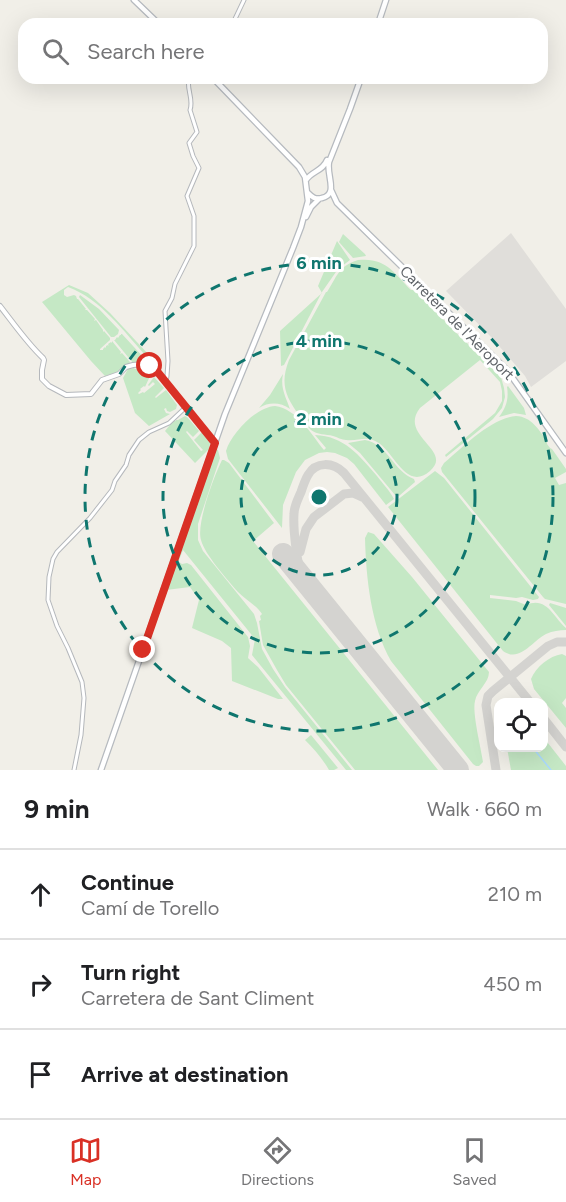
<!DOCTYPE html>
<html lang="en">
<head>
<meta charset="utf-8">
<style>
	body { margin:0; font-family:Figtree,sans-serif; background:#f2f2f2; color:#202124 }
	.controls { position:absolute; right:18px; bottom:18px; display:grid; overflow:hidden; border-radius:12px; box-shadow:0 6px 24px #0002 }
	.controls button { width:54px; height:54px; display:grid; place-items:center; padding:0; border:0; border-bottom:2px solid #e0e0e0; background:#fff; color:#202124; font:30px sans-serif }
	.stop { position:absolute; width:18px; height:18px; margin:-14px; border:4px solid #d93025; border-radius:50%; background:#fff }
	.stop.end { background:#d93025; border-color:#fff; box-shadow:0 2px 6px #0008 }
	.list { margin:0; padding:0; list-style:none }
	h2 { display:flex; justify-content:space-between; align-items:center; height:78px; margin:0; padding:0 24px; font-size:26px }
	h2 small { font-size:20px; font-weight:400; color:#757577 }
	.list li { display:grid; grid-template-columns:39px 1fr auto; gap:18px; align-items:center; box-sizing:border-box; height:90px; padding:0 24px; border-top:2px solid #e0e0e0 }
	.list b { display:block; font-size:22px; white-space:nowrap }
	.list p { margin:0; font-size:20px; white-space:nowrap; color:#757577 }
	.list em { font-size:20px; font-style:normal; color:#757577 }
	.icon { flex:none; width:33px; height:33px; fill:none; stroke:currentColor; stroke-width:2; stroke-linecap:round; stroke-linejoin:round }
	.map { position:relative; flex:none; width:566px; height:770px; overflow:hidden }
	.search { position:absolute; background:#fff; box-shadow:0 6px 24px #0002; left:18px; right:18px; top:18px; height:66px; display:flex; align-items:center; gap:15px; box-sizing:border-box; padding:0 21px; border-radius:18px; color:#757577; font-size:22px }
	.sheet { height:348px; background:#fff }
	nav { display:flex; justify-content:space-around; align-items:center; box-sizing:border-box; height:84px; border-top:2px solid #e0e0e0; background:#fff; font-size:16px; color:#757577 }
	nav a { display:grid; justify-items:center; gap:3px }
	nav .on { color:#d93025 }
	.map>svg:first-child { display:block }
	.industrial { fill:#e0deda }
	.green { fill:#c5e8c5 }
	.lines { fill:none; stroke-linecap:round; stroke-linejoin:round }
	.stream { stroke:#aadaff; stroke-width:1.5 }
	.taxiway { stroke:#d4d3d0; stroke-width:9 }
	.runway { stroke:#d4d3d0; stroke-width:22 }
	.minor-casing { stroke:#b5b8bc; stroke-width:5 }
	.tertiary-casing { stroke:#b5b8bc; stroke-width:6 }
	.secondary-casing { stroke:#b6babf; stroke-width:7 }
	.minor { stroke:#fff; stroke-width:3 }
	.tertiary { stroke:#fff; stroke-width:4 }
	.secondary { stroke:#fff; stroke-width:4.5 }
	.route { stroke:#d93025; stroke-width:8 }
	.ring { fill:none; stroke:#0f766e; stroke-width:3; stroke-dasharray:10 8 }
	.labels { text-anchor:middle; stroke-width:6; stroke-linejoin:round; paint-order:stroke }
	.street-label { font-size:15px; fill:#5f6368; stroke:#fff }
	.centre { fill:#0f766e; stroke:#fff; stroke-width:3 }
	.ring-label { font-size:18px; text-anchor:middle; font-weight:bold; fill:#0f766e; stroke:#fff; stroke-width:6; stroke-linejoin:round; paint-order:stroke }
</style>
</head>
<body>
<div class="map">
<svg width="566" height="770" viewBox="0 0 566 770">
	<rect width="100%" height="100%" fill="#f1efe8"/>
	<path class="industrial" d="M511,233L566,309V361L531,387L525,376L493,339L446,291Z"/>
	<path class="green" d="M343,234L365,254L366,256L353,258L339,242Z
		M337,241L350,260L338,269L322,292L284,365L281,366L280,331L322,293L318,286Z
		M358,260C386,257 394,273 411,290H414L453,329L455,332L460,336L501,377L504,388L505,397L502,408L493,419L446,457L445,455L495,413L502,401V391L500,382L480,360L420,408C398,436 454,450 430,471C406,492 394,451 377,442C366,435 357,442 346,440C342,440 337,437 333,436C326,434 317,435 311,430C307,426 303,420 299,415C285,396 280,383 289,360L326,292H327C337,277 338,266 358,260Z
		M69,285L88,293L110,313L149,355L147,357C124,332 101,299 68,287L64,290V295L67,297L74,295L76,296L77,299H78L86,309L85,310H87L95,319L94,321L96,320L103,330V332L104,331L110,338V340L100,349V350H103V349L105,347L106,348V346L108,345L109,346L108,344L111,342L112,343V341L121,352L120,354L122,353L130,362L129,364L124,366L117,372L105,376L91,361L42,302Z
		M80,295L99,309L119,330L118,334L114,337H111L79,297Z
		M121,334H122L145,359L133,363L114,340H115L117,337L118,338L120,335H121Z
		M134,368L135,369L145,368L151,374L145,387L144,386L140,389L141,390L138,393L139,394L143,392L144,393L155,384L153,382L149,386L148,385L154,377L164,388L155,397L156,398L157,397L166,390L177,405L176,409L170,412L167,411L166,408L164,409L166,413L170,414L149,426L135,413L123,378L128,369Z
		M283,374C280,388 286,397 290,409C280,402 269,402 259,408L270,395Z
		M508,386L524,408L526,415L514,413L499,417C506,408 509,399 507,387Z
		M275,406C297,409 311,434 324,450L326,448L315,435C344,436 359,455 377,476C383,484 390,491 394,499L386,505L354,464L347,458L335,453L327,452L319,453L305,460L296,472L283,505L282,528L228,459L226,451C231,434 256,407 275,406Z
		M185,416L188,418L199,431L193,437L187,431L186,432L201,451L203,450L194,440L202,432L210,443L209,449L195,463L165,431L174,420L176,421V420H178Z
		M516,416C532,417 538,429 547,441V444L550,448L552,449L566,469V472L555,478L559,485L566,483V604L545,599L543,597L442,472L441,468L444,463C463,447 491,418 516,416Z
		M365,440C388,444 393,471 414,479L415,482L399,496L395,495L360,453L348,443Z
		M216,449L218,450L220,458L198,524V540L203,551L254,614L257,623L262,649L273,669L285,687L352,770H346L252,655L255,639L183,550L179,560V562L182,564L187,563L191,565L248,637L250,646L248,658L258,667L283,699H278L232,681L231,648L222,641L192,628L199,600L190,587L166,590L214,451Z
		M222,460H224L229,463L274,523L253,541L438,770H355L286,685L277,670L263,645L259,621L261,620L260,616L262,614C257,606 245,599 238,592C227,579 205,555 201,540C196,524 214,476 222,460Z
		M435,471L444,478L539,597L538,599L533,600L522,597L516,598L490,595V598L516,601L526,605C547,596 553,617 566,628V630C559,630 553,631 546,634C532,641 520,663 503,651L388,507Z
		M368,532L374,534L412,577L489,672C489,683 477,690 475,701C472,713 481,748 483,762L479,766H476L473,764L391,661C371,626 366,578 365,538Z
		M550,603L566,608V626L549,605Z
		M562,654L566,656V698L562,703L566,708V728L534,689L531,679C536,667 549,656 562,654Z
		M311,735L338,768L334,770H329C322,758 315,750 305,740Z
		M544,738L566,766V770H511L507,748H544Z"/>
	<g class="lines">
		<path class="stream" d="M533,748L551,770"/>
		<path class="taxiway" d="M300,552L306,529L314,517L344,494L353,493L364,498
			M303,579C297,567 293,528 294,514C294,506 298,499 301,492C303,486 305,480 308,475C316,461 333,462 344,473L530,702
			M544,719L566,747
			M496,770L486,705L488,696L493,691L548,646L557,642H566"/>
		<path class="runway" d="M283,554L458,770"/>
		<g class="minor-casing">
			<path id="minor" d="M230,24L234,21L244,0
				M166,382L167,376L168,361L165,311L172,298L175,284L194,246V216L187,196L199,168L193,156L189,143L197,132L190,110C194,99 186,89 189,78
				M74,770L81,735L84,698L82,682L68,648L57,626L48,600L49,577L53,559L57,552L90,518L112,490L115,481L126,465L129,455L139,440L149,432L169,423L186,407"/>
		</g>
		<g class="tertiary-casing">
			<path id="tertiary" d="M0,306C14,324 27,343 43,358L44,360L42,370V379L49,386L66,395L91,394L102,380L119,374L126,367L133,365L144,364L156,370L215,443"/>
		</g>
		<g class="secondary-casing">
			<path id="secondary" d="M134,0L159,24
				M378,24L386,0
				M306,180C312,171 323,171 327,160
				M331,190L337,203L507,370L566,453
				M308,193C312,197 315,200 322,198C339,194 326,175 329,162L350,109L361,78
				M306,217L311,207L319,199
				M101,770L225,414L293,248L301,227L308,201L305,177L299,167L213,78"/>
		</g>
		<use href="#minor" class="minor"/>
		<use href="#tertiary" class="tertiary"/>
		<use href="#secondary" class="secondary"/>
	</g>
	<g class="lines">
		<path class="route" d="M143,650L215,443L156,370L150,366"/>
	</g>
	<g class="ring">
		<circle cx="319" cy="497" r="78"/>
		<circle cx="319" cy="497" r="156"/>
		<circle cx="319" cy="497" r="234"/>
	</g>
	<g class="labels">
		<g class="street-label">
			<text transform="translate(457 323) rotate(45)" y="5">Carretera de l'Aeroport</text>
		</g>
	</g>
	<circle cx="319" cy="497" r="9" class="centre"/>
	<g class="ring-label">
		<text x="319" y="269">6 min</text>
		<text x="319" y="347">4 min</text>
		<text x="319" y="425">2 min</text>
	</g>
</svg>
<div class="controls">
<button><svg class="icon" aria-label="locate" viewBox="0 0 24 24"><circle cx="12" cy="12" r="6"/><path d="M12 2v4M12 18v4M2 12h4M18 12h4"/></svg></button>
</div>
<div class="stop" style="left:150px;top:366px"></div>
<div class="stop end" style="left:143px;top:650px"></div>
<div class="search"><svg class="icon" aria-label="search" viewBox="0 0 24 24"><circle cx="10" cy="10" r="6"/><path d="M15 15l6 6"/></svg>Search here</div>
</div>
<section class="sheet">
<h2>9 min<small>Walk · 660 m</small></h2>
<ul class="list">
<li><svg class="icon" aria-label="ahead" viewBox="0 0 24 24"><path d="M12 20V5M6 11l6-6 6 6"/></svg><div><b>Continue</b><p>Camí de Torello</p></div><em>210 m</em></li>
<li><svg class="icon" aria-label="right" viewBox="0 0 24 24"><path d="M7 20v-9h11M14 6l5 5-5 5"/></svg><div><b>Turn right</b><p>Carretera de Sant Climent</p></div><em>450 m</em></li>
<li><svg class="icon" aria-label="arrive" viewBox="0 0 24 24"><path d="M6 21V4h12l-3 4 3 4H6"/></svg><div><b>Arrive at destination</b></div></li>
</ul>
</section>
<nav>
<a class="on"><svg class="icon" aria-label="map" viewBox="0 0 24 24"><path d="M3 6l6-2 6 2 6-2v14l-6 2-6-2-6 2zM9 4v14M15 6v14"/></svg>Map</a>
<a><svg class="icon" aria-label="directions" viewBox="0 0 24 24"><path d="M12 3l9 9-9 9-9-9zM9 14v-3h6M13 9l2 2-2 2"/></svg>Directions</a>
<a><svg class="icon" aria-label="saved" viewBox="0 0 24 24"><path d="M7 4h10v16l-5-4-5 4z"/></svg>Saved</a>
</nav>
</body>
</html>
